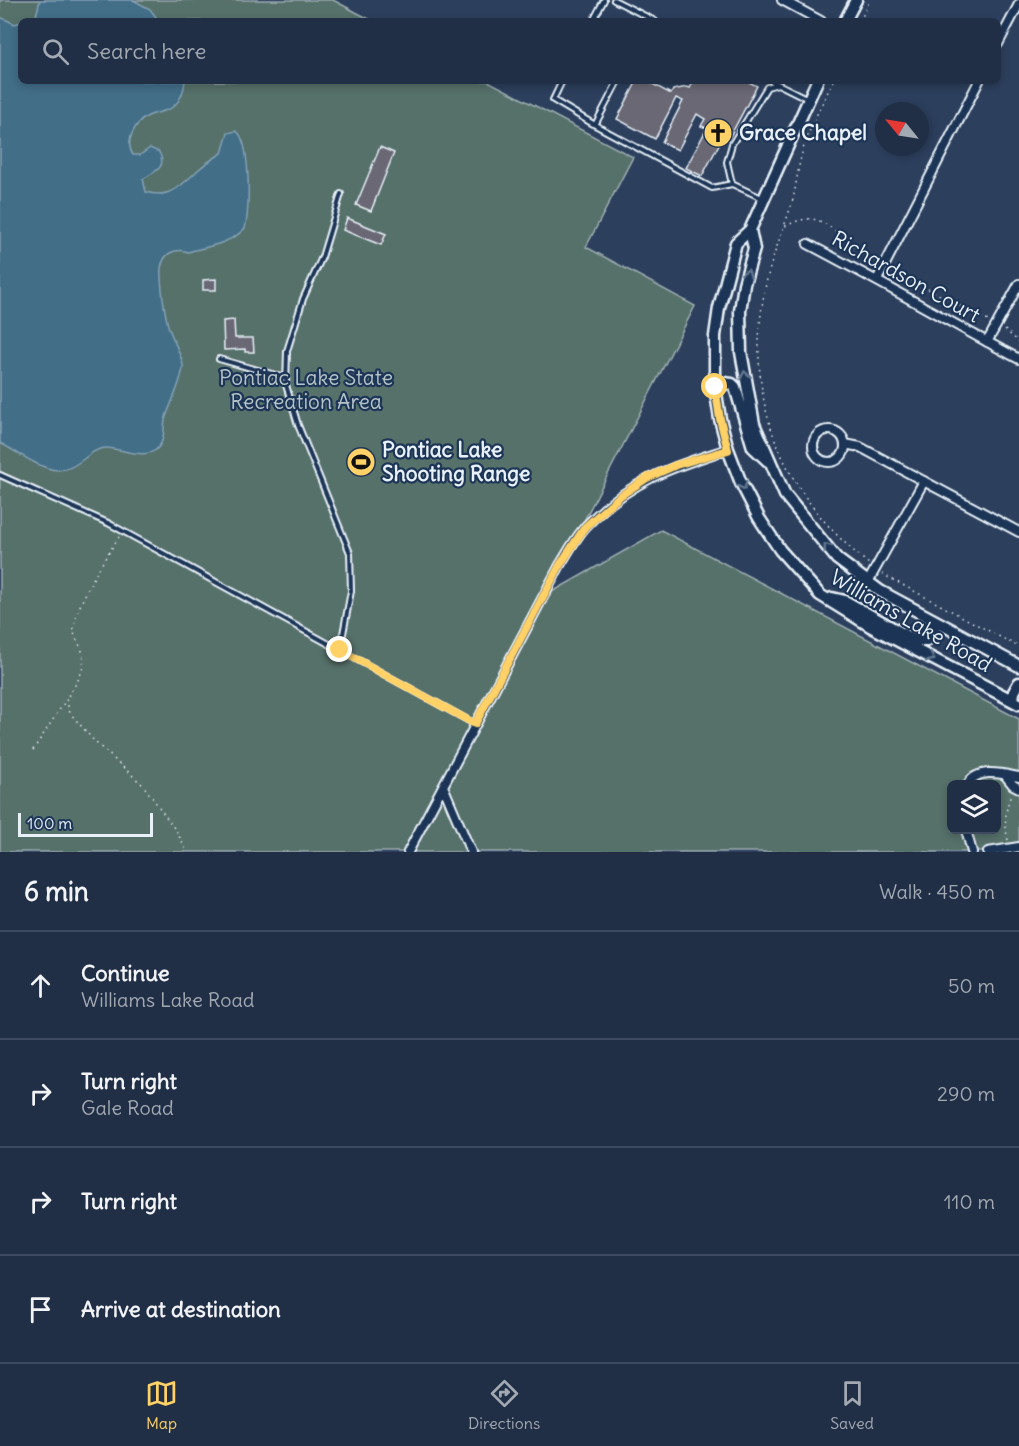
<!DOCTYPE html>
<html lang="en">
<head>
<meta charset="utf-8">
<style>
	body { margin:0; font-family:Delius,sans-serif; background:#2d3b51; color:#f1f3f6 }
	.controls { position:absolute; right:18px; bottom:18px; display:grid; overflow:hidden; border-radius:9px; box-shadow:0 3px 9px #0003 }
	.controls button { width:54px; height:54px; display:grid; place-items:center; padding:0; border:0; border-bottom:2px solid #3e4a5f; background:#212f46; color:#f1f3f6; font:30px sans-serif }
	.compass { position:absolute; left:875px; top:102px; width:54px; height:54px; border-radius:50%; background:#212f46; box-shadow:0 3px 9px #0003; rotate:300deg }
	.scale { position:absolute; left:18px; bottom:15px; width:135px; box-sizing:border-box; padding-left:6px; border:3px solid #e8f1f8; border-top:0; font-size:16px; line-height:21px; white-space:nowrap; color:#e8f1f8; -webkit-text-stroke:4px #1d3557; paint-order:stroke }
	.stop { position:absolute; width:18px; height:18px; margin:-14px; border:4px solid #ffd166; border-radius:50%; background:#fff }
	.stop.end { background:#ffd166; border-color:#fff; box-shadow:0 2px 6px #0008 }
	.list { margin:0; padding:0; list-style:none }
	h2 { display:flex; justify-content:space-between; align-items:center; height:78px; margin:0; padding:0 24px; font-size:26px }
	h2 small { font-size:20px; font-weight:400; color:#a2a9b3 }
	.list li { display:grid; grid-template-columns:39px 1fr auto; gap:18px; align-items:center; box-sizing:border-box; height:108px; padding:0 24px; border-top:2px solid #3e4a5f }
	.list b { display:block; font-size:22px; white-space:nowrap }
	.list p { margin:0; font-size:20px; white-space:nowrap; color:#a2a9b3 }
	.list em { font-size:20px; font-style:normal; color:#a2a9b3 }
	.icon { flex:none; width:33px; height:33px; fill:none; stroke:currentColor; stroke-width:2; stroke-linecap:round; stroke-linejoin:round }
	.map { position:relative; flex:none; width:1019px; height:852px; overflow:hidden }
	.search { position:absolute; background:#212f46; box-shadow:0 3px 9px #0003; left:18px; right:18px; top:18px; height:66px; display:flex; align-items:center; gap:15px; box-sizing:border-box; padding:0 21px; border-radius:9px; color:#a2a9b3; font-size:22px }
	.sheet { height:510px; background:#212f46 }
	nav { display:flex; justify-content:space-around; align-items:center; box-sizing:border-box; height:84px; border-top:2px solid #3e4a5f; background:#212f46; font-size:16px; color:#a2a9b3 }
	nav a { display:grid; justify-items:center; gap:3px }
	nav .on { color:#ffd166 }
	.map>svg:first-child { display:block }
	.green { fill:#566f6b; stroke:#9fb0b2; stroke-width:1.5; fill-rule:evenodd }
	.water { fill:#426e88; stroke:#84a2b5; stroke-width:1.5 }
	.building { fill:#6a6774; stroke:#e8f1f8; stroke-width:1.5 }
	.lines { fill:none; stroke-linecap:round; stroke-linejoin:round }
	.lane-casing { stroke:#e8f1f8; stroke-width:8 }
	.street-casing { stroke:#e8f1f8; stroke-width:12 }
	.secondary-casing { stroke:#e8f1f8; stroke-width:15 }
	.path { stroke:#e8f1f8; stroke-width:1.5; stroke-dasharray:1.5 4.5; stroke-linecap:butt }
	.lane { stroke:#1d3557; stroke-width:4 }
	.street { stroke:#1d3557; stroke-width:8 }
	.secondary { stroke:#1d3557; stroke-width:10 }
	.oneway { stroke:#64778f }
	.route { stroke:#ffd166; stroke-width:8 }
	.labels { text-anchor:middle; stroke-width:4.5; stroke-linejoin:round; paint-order:stroke }
	.poi-label { font-size:21px; font-weight:bold; fill:#e8f1f8; stroke:#1d3557; text-anchor:start }
	.street-label { font-size:21px; fill:#e8f1f8; stroke:#1d3557 }
	.park-label { font-size:21px; fill:#b5c4c7; stroke:#1d3557 }
</style>
</head>
<body>
<div class="map">
<svg width="1019" height="852" viewBox="0 0 1019 852">
	<rect width="100%" height="100%" fill="#2c3f5d"/>
	<filter id="ink" filterUnits="userSpaceOnUse"><feTurbulence type="fractalNoise" baseFrequency=".0167" numOctaves="2"/><feDisplacementMap in="SourceGraphic" scale="12" xChannelSelector="R" yChannelSelector="G"/><feConvolveMatrix kernelMatrix="1 2 1 2 8 2 1 2 1" color-interpolation-filters="sRGB"/></filter>
	<g filter="url(#ink)">
		<path class="green" d="M0,0H333L373,21H21V81H488L633,157L586,247L695,306L545,596L661,530L1019,719V852H0ZM952,784H996V830H952Z"/>
		<path class="water" d="M40,0H133L150,9L159,21H30L36,16Z
			M0,17L15,24L21,22V81H185C184,90 181,100 174,106C168,112 156,112 148,116C135,123 124,141 133,155H140L150,148L159,152C168,168 154,172 143,179L146,192C170,200 183,184 199,169C206,163 214,158 222,153L228,133L236,131C251,139 250,212 245,228C233,243 206,247 188,252C182,250 176,250 170,253C165,256 162,262 161,268C160,280 165,320 170,331C174,342 181,354 183,365C184,376 170,405 166,417C163,425 165,436 161,443C152,464 121,448 106,448C89,448 78,471 57,470C40,469 16,451 0,443Z"/>
		<path class="building" d="M637,81H647L671,94L673,90L687,87L690,88L694,81H747L757,86L728,140L723,137L702,176L686,168L707,128L701,126L705,119L697,114L678,150L662,142L683,101L676,98L655,139L617,119Z
			M380,147L394,153L371,211L356,205Z
			M347,218L386,234L381,245L343,230Z
			M216,279V290H203V280Z
			M234,320L235,338H253L254,352H245V349L224,350L223,321Z"/>
		<g class="lines">
			<g class="lane-casing">
				<path id="lane" d="M614,0L655,21
					M593,21L604,0
					M562,81L553,100L595,125L618,81
					M772,81L808,99
					M595,125L712,188L732,184L764,199
					M732,184L727,162L732,144L767,87L778,84
					M219,359L286,378
					M0,475L108,523L475,724
					M340,650L351,591L350,553L298,425L286,385L287,351L303,299L322,257L341,194"/>
			</g>
			<g class="street-casing">
				<path id="street" d="M782,0L821,21
					M998,44L1019,4
					M808,244C879,281 948,321 1019,359
					M877,280L979,81
					M987,342L1019,284
					M813 446a16 16 0 1 1 32 0a16 16 0 1 1-32 0Z
					M845,444L860,447L1019,532
					M868,582L924,481
					M1005,775L1013,785L1019,788
					M968,784C978,767 1003,774 1019,777
					M443,786L471,852
					M966,830L972,852
					M408,852L560,565C568,552 576,537 586,526C629,481 671,467 728,449
					M988,852L1019,847"/>
			</g>
			<g class="secondary-casing">
				<path id="secondary" d="M845,21L856,0
					M817,81L750,230L736,243L719,308L715,336V387L720,419L728,449L741,483L759,518L780,550L820,595L870,626L1019,704
					M750,230L754,249L744,284L740,311L741,352L754,424L785,495L837,559L880,591L1019,666
					M716,390L724,383L732,384L735,387L753,447L768,461
					M832,598L845,601L905,635L919,641H925L933,636L935,622
					M1013,701L1014,692L1019,683"/>
			</g>
			<path class="path" d="M860,21L870,0
				M833,81C822,105 807,131 801,157C797,173 796,190 791,206C782,234 770,261 765,289C743,400 781,493 869,564
				M785,226C793,223 800,219 808,219C829,217 855,252 876,262
				M891,269L990,322
				M1005,330L1019,342
				M119,537C103,561 80,597 74,625C72,635 79,642 82,651C88,669 75,685 66,699L70,713L95,742L143,785L177,832L187,852
				M882,574L1019,647
				M33,750L66,700
				M1008,840C1004,823 1005,810 1011,795"/>
			<use href="#lane" class="lane"/>
			<use href="#street" class="street"/>
			<use href="#secondary" class="secondary"/>
		</g>
		<defs><path id="oneway-chevron" d="M-2-3.5L2.5 0L-2 3.5" fill="none" stroke-width="1.6" stroke-linecap="round" stroke-linejoin="round" transform="scale(1.5)"/></defs>
		<g class="oneway">
			<use href="#oneway-chevron" transform="translate(747 273) rotate(-73)"/>
			<use href="#oneway-chevron" transform="translate(745 375) rotate(-101)"/>
			<use href="#oneway-chevron" transform="translate(743 486) rotate(65)"/>
			<use href="#oneway-chevron" transform="translate(827 547) rotate(-129)"/>
			<use href="#oneway-chevron" transform="translate(931 658) rotate(28)"/>
		</g>
	</g>
	<g class="lines" filter="url(#ink)">
		<path class="route" d="M340,650L475,724L560,565L585,527L620,496L647,478L676,465L728,450L720,419L715,387"/>
	</g>
	<defs>
		<g id="church-disc" transform="scale(1.5)"><circle r="9.5" fill="#ffd166" stroke="#1d3557"/><path d="M-1.2-6h2.4v3.5h3.3v2.4h-3.3V6h-2.4V-.1h-3.3v-2.4h3.3Z" fill="#111"/></g>
		<g id="stadium-disc" transform="scale(1.5)"><circle r="9.5" fill="#ffd166" stroke="#1d3557"/><path d="M0-5a6.5 5 0 1 0 0 10a6.5 5 0 1 0 0-10ZM-3.5-1.8h7v3.6h-7Z" fill="#111"/></g>
	</defs>
	<g fill-rule="evenodd">
		<use href="#church-disc" x="718" y="133"/>
		<use href="#stadium-disc" x="361" y="462"/>
	</g>
	<g class="labels">
		<g class="poi-label">
			<text x="739" y="140">Grace Chapel</text>
			<text x="382" y="457">Pontiac Lake<tspan x="382" dy="24">Shooting Range</tspan></text>
		</g>
		<g class="street-label">
			<text transform="translate(906 277) rotate(29)" y="7">Richardson Court</text>
			<text transform="translate(911 621) rotate(30)" y="7">Williams Lake Road</text>
		</g>
		<g class="park-label">
			<text x="306" y="385">Pontiac Lake State<tspan x="306" dy="24">Recreation Area</tspan></text>
		</g>
	</g>
</svg>
<div class="controls">
<button><svg class="icon" aria-label="layers" viewBox="0 0 24 24"><path d="M12 4l9 5-9 5-9-5zM3 14l9 5 9-5"/></svg></button>
</div>
<svg class="compass" viewBox="-18 -18 36 36"><path d="M0-13l5 13h-10z" fill="#e53935"/><path d="M0 13l5-13h-10z" fill="#a2a9b3"/></svg>
<div class="scale">100 m</div>
<div class="stop" style="left:715px;top:387px"></div>
<div class="stop end" style="left:340px;top:650px"></div>
<div class="search"><svg class="icon" aria-label="search" viewBox="0 0 24 24"><circle cx="10" cy="10" r="6"/><path d="M15 15l6 6"/></svg>Search here</div>
</div>
<section class="sheet">
<h2>6 min<small>Walk · 450 m</small></h2>
<ul class="list">
<li><svg class="icon" aria-label="ahead" viewBox="0 0 24 24"><path d="M12 20V5M6 11l6-6 6 6"/></svg><div><b>Continue</b><p>Williams Lake Road</p></div><em>50 m</em></li>
<li><svg class="icon" aria-label="right" viewBox="0 0 24 24"><path d="M7 20v-9h11M14 6l5 5-5 5"/></svg><div><b>Turn right</b><p>Gale Road</p></div><em>290 m</em></li>
<li><svg class="icon" aria-label="right" viewBox="0 0 24 24"><path d="M7 20v-9h11M14 6l5 5-5 5"/></svg><div><b>Turn right</b></div><em>110 m</em></li>
<li><svg class="icon" aria-label="arrive" viewBox="0 0 24 24"><path d="M6 21V4h12l-3 4 3 4H6"/></svg><div><b>Arrive at destination</b></div></li>
</ul>
</section>
<nav>
<a class="on"><svg class="icon" aria-label="map" viewBox="0 0 24 24"><path d="M3 6l6-2 6 2 6-2v14l-6 2-6-2-6 2zM9 4v14M15 6v14"/></svg>Map</a>
<a><svg class="icon" aria-label="directions" viewBox="0 0 24 24"><path d="M12 3l9 9-9 9-9-9zM9 14v-3h6M13 9l2 2-2 2"/></svg>Directions</a>
<a><svg class="icon" aria-label="saved" viewBox="0 0 24 24"><path d="M7 4h10v16l-5-4-5 4z"/></svg>Saved</a>
</nav>
</body>
</html>
